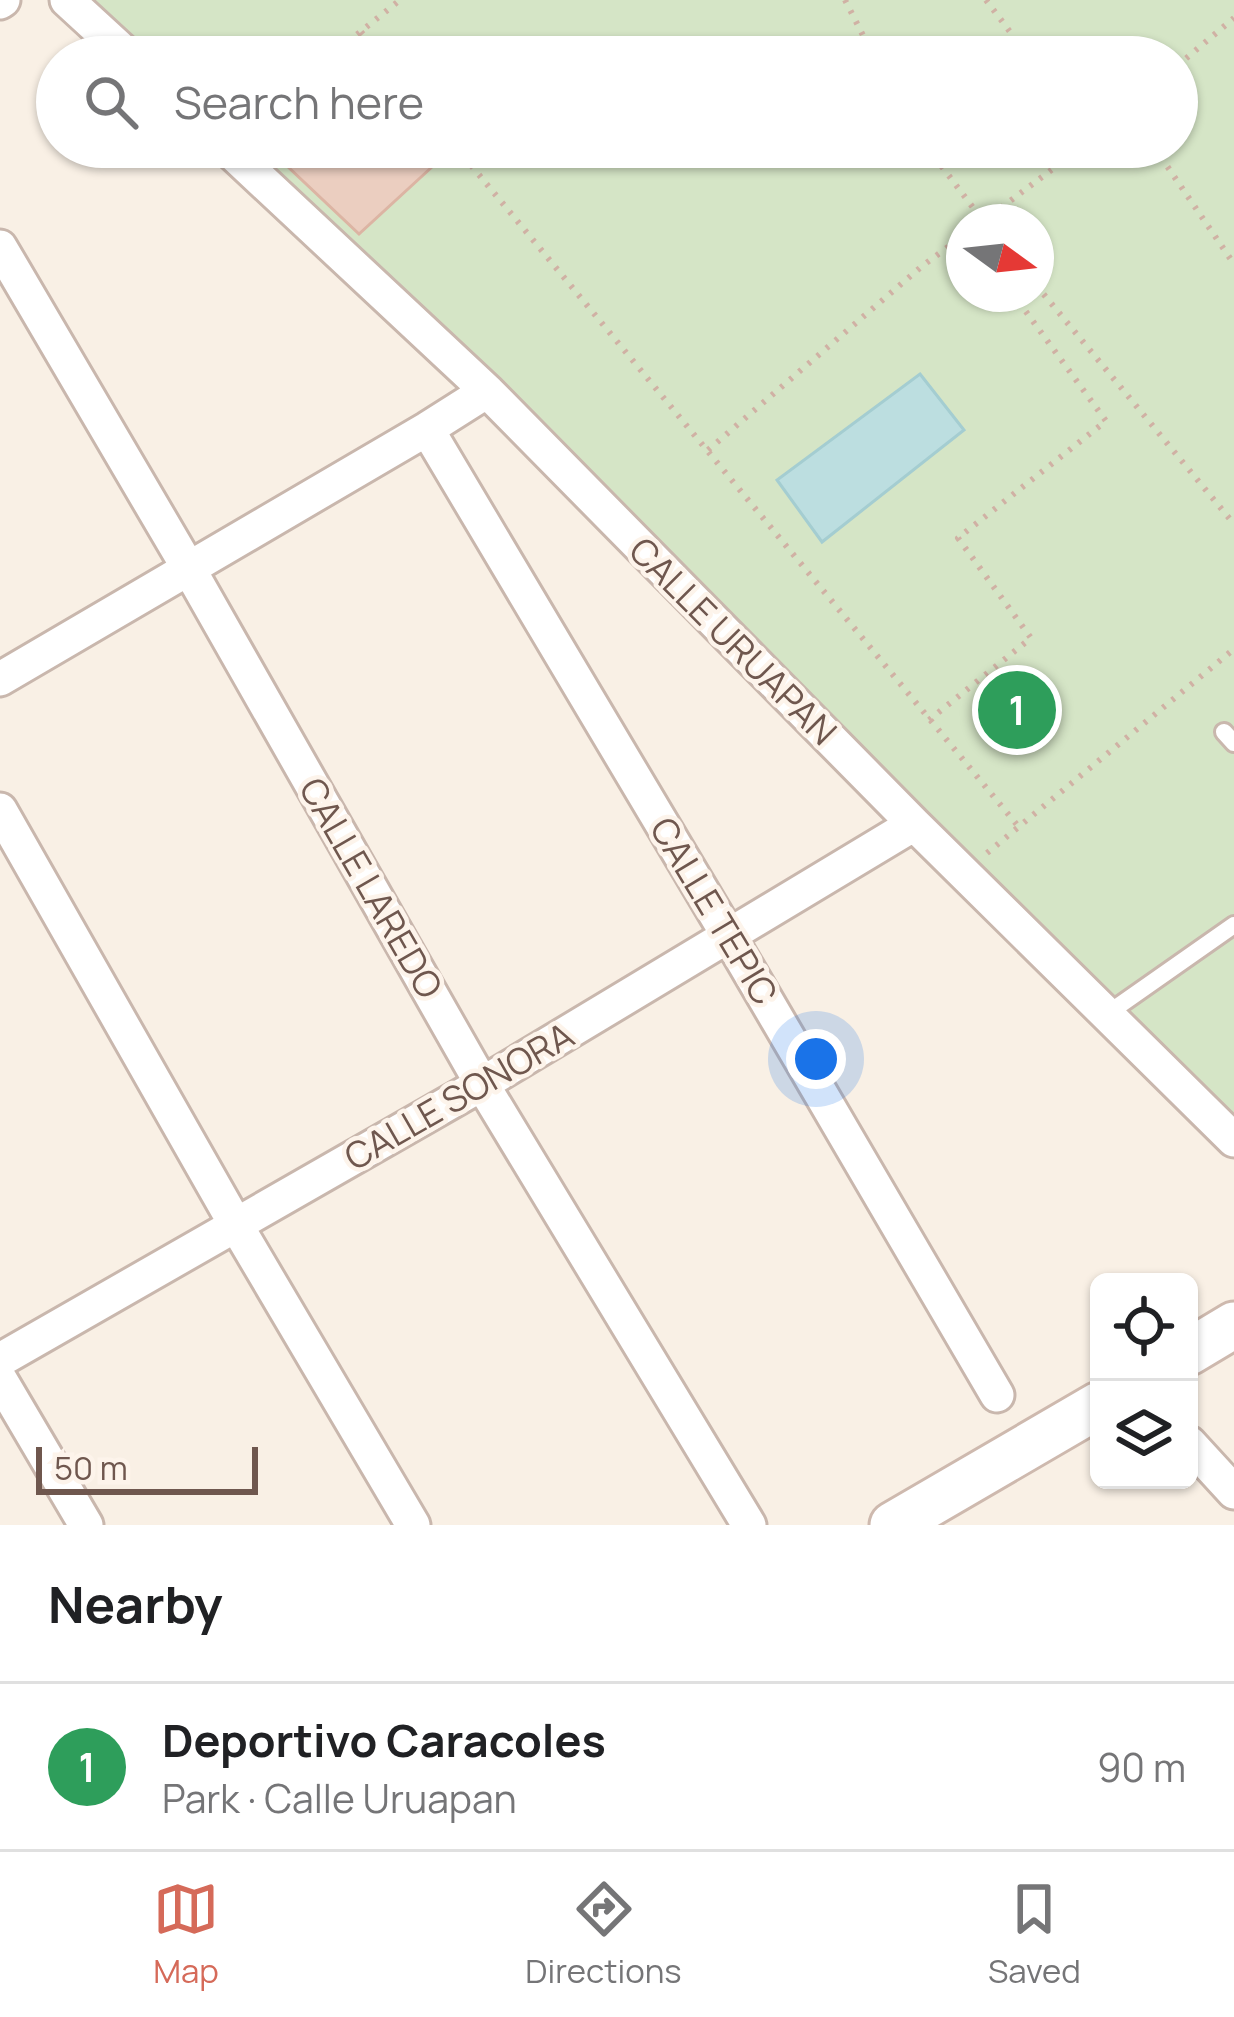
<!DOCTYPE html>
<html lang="en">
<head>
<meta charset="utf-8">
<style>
	body { margin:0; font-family:Manrope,sans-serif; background:#f6f6f6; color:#202124 }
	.controls { position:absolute; right:36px; bottom:36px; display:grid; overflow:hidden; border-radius:18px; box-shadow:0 3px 9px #0004 }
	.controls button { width:108px; height:108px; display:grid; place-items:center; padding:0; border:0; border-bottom:3px solid #e0e0e0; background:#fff; color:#202124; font:60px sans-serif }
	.compass { position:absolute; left:946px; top:204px; width:108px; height:108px; border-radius:50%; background:#fff; box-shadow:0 3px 9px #0004; rotate:105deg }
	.scale { position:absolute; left:36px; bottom:30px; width:222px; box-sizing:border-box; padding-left:12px; border:6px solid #6f574e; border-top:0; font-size:33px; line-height:42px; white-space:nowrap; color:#6f574e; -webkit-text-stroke:9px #fdf4eb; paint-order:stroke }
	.you { position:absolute; left:816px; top:1059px; width:42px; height:42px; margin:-30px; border:9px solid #fff; border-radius:50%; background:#1a73e8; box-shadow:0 0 0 18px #1a73e833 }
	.badge { display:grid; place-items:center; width:78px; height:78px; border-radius:50%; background:#d56a59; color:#fff; font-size:39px; font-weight:700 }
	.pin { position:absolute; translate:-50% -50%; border:6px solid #fff; box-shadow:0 3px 12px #0006 }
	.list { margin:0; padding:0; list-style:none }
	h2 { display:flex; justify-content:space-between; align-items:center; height:156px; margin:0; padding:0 48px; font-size:51px }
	h2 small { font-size:39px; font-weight:400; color:#757577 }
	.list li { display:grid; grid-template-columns:78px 1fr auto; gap:36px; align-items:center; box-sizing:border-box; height:168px; padding:0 48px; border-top:3px solid #e0e0e0 }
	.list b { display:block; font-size:45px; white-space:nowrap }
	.list p { margin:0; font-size:39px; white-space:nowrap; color:#757577 }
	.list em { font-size:39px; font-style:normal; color:#757577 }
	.icon { flex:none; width:66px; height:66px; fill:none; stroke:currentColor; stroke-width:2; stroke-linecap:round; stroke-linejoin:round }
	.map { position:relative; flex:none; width:1234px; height:1525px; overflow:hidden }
	.search { position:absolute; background:#fff; box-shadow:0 3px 9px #0004; left:36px; right:36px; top:36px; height:132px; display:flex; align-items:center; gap:30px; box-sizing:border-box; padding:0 42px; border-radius:66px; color:#757577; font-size:45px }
	.sheet { height:324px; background:#fff }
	nav { display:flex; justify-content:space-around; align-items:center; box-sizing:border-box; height:168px; border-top:3px solid #e0e0e0; background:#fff; font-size:33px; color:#757577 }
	nav a { display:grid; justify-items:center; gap:6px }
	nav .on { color:#d56a59 }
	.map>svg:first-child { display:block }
	.green { fill:#d5e5c6; fill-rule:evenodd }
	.water { fill:#bcdee0; stroke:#a4cdd1; stroke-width:3 }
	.building { fill:#ebcec0; stroke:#dcb4a3; stroke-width:3 }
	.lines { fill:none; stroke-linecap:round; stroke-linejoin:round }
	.lane-casing { stroke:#c9b7ad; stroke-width:22 }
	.street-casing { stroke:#c9b7ad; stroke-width:39 }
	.secondary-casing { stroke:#ceb9ae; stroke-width:51 }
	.path { stroke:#d0b1a4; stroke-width:6; stroke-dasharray:3 9; stroke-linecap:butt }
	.lane { stroke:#fff; stroke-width:16 }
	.street { stroke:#fff; stroke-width:33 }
	.secondary { stroke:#fff; stroke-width:45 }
	.labels { text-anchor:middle; stroke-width:9; stroke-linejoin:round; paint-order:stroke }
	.street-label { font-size:36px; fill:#6f574e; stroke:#fdf4eb }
</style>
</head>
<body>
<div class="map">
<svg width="1234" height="1525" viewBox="0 0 1234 1525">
	<rect width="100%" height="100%" fill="#f9f0e5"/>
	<path class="green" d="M60,0H1234V1127L213,147H1177V57H119ZM964,222H1036V294H964Z"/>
	<path class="water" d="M920,374L964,430L822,542L777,480Z"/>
	<path class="building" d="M267,147H438L445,155L359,234Z"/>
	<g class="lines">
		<g class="lane-casing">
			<path id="lane" d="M1224,732L1234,743
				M1107,1014L1234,925"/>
		</g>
		<g class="street-casing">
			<path id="street" d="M67,0L129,57
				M0,2L3,0
				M226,147L487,391L914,824L1234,1140
				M0,247L189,569L482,1084L749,1525
				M427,429L728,935L997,1395
				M0,679L427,429L487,391
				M0,810L236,1225L413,1525
				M0,1360L482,1084L914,824
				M0,1379L86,1525
				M1189,1443L1234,1492"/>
		</g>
		<g class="secondary-casing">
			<path id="secondary" d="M1189,1352L1234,1325
				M893,1525L1099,1405"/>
		</g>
		<path class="path" d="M845,0L874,57
			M986,0L1029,57
			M361,32L382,57
			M329,57L400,0
			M1177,66L1234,18
			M456,147L1018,826
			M927,147L984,222
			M1154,147L1234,264
			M982,222L1082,147
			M1036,285L1234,524
			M708,450L921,267L964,235
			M929,720L1031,638L958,538L1106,421L1013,294
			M987,853L1234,649"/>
		<use href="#lane" class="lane"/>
		<use href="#street" class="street"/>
		<use href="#secondary" class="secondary"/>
	</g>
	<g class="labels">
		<g class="street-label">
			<text transform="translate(733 641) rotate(45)" y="13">CALLE URUAPAN</text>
			<text transform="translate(371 888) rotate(60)" y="13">CALLE LAREDO</text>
			<text transform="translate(714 911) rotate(59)" y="13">CALLE TEPIC</text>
			<text transform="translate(459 1096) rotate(-30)" y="13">CALLE SONORA</text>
		</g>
	</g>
</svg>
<div class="controls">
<button><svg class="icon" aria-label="locate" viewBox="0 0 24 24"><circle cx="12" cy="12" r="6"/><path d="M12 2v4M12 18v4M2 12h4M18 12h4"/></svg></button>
<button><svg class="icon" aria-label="layers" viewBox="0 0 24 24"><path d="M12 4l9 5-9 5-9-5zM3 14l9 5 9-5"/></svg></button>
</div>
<svg class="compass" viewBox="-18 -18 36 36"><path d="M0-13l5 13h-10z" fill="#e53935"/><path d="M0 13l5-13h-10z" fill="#757577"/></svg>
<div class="scale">50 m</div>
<div class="you"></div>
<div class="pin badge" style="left:1017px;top:710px;background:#2e9e5b">1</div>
<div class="search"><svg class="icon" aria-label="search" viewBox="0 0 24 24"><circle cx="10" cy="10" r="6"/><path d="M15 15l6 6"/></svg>Search here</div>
</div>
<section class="sheet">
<h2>Nearby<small></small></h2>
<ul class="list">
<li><span class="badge" style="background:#2e9e5b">1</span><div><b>Deportivo Caracoles</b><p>Park · Calle Uruapan</p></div><em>90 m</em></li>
</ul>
</section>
<nav>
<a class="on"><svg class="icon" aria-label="map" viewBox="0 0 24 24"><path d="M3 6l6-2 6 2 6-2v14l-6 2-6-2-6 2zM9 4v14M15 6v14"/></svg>Map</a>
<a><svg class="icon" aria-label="directions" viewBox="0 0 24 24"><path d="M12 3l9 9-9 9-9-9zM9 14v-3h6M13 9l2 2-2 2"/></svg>Directions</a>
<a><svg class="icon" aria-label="saved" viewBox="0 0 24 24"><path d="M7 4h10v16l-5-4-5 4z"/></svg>Saved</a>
</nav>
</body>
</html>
